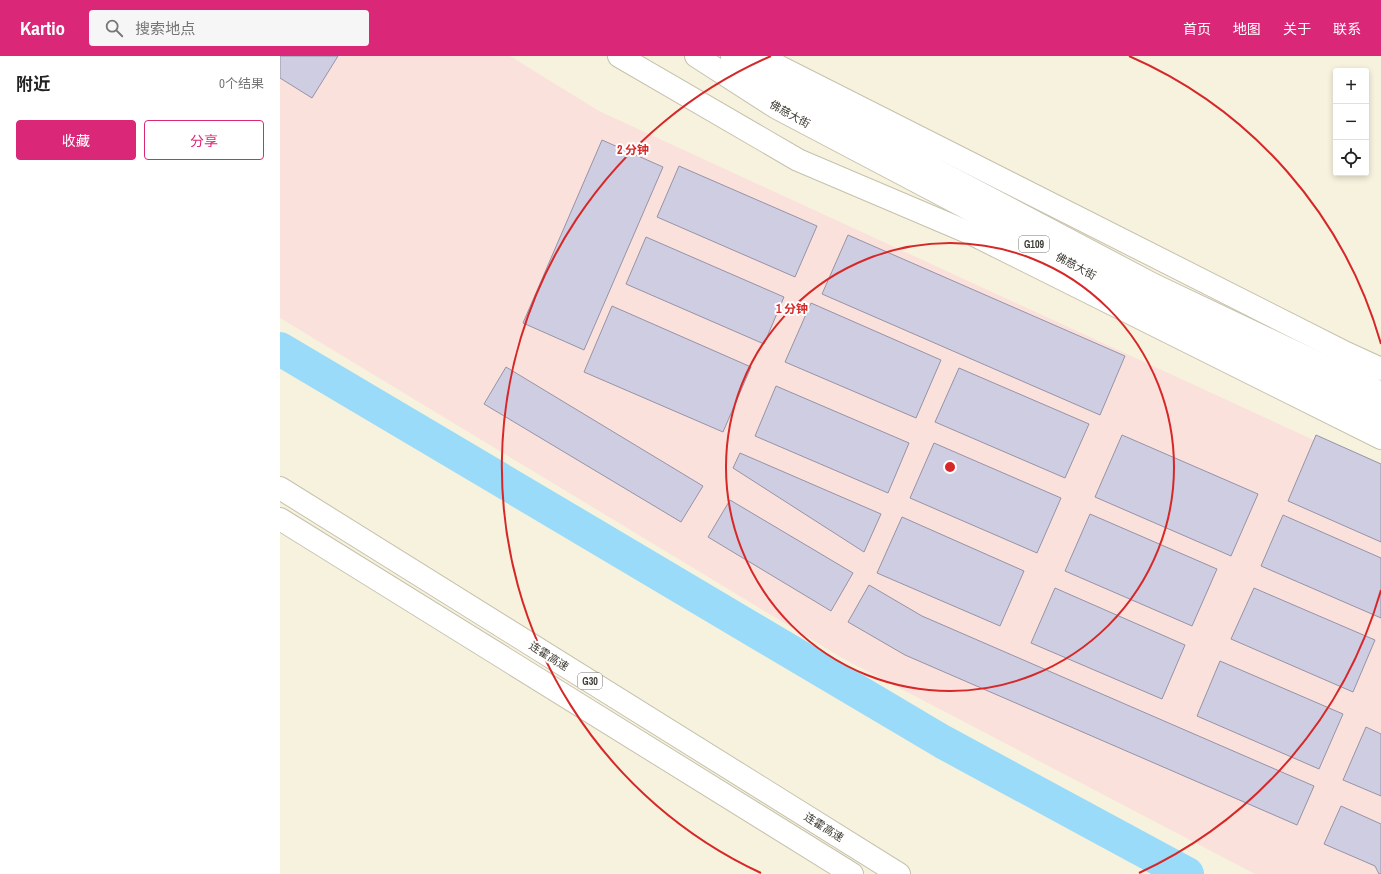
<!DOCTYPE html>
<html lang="zh">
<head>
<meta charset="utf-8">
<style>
	body { margin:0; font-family:"Archivo Narrow","Noto Sans SC",sans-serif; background:#f6f6f6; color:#222 }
	.controls { position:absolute; right:12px; top:12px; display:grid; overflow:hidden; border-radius:4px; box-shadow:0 2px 6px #0003 }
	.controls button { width:36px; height:36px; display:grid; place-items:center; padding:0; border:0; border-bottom:1px solid #e0e0e0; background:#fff; color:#222; font:20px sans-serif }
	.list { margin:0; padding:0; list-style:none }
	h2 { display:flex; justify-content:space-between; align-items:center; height:52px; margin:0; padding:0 16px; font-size:17px }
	h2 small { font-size:13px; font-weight:400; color:#767676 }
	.actions { display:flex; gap:8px; padding:12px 16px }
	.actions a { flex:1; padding:9px 0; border:1px solid #db2777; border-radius:4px; text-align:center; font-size:14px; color:#db2777 }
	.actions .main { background:#db2777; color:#fff }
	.icon { flex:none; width:22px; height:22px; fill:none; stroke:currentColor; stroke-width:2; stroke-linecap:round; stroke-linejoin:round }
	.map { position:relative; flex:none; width:1101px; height:818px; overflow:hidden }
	header { display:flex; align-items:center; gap:24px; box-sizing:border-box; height:56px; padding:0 20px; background:#db2777; color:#fff }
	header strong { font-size:19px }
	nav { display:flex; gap:22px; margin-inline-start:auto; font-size:14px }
	.search { width:280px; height:36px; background:#f6f6f6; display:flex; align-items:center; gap:10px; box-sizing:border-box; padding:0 14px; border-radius:4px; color:#767676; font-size:15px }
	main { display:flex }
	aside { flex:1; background:#fff }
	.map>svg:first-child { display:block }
	.industrial { fill:#fbe1db }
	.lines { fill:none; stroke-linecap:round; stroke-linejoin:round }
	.river { stroke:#9adbf9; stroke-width:34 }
	.building { fill:#cfcde1; stroke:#9693a7 }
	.major-casing { stroke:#c6c1ac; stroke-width:24 }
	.highway-casing { stroke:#c6c1ac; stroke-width:24 }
	.major { stroke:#fff; stroke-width:22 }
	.highway { stroke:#fff; stroke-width:22 }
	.ring { fill:none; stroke:#d62828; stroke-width:2 }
	.labels { text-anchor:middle; stroke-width:4; stroke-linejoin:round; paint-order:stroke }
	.shield { fill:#fff; stroke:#777670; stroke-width:1 }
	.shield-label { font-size:10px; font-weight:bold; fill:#3d3b33 }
	.street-label { font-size:11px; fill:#3d3b33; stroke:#fff }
	.centre { fill:#d62828; stroke:#fff; stroke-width:2 }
	.ring-label { font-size:12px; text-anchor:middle; font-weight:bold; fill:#d62828; stroke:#fff; stroke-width:4; stroke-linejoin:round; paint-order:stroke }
</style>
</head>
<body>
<header>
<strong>Kartio</strong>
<div class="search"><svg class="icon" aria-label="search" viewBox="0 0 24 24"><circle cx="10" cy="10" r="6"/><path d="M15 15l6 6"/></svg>搜索地点</div>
<nav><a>首页</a><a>地图</a><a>关于</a><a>联系</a></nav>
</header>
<main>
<aside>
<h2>附近<small>0个结果</small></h2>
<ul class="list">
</ul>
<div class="actions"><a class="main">收藏</a><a>分享</a></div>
</aside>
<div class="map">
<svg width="1101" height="818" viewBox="0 0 1101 818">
	<rect width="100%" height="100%" fill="#f7f2dd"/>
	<path class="industrial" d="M0,0H230L319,55L1101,415V818H975L562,602L0,262Z"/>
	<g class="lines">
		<path class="river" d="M0,293L663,686L907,818"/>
	</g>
	<path class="building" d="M0,0H58L32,42L0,22Z
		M322,84L383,111L304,294L243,267Z
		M399,110L537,170L515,221L377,161Z
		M568,179L845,300L820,359L542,238Z
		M366,181L504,241L484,288L346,228Z
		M531,247L661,304L636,362L505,306Z
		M332,250L471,311L443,376L304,316Z
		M226,311L423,430L401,466L204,348Z
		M679,312L809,368L785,422L655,366Z
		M496,330L629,387L608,437L475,380Z
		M842,379L978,438L951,500L815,441Z
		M1036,379L1101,408V486L1008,445Z
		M654,387L781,442L757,497L630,442Z
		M460,397L601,458L584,496L453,412Z
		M450,444L573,517L551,555L428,481Z
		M810,458L937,513L912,570L785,515Z
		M1003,459L1101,502V562L981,510Z
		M622,461L744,515L720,570L597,517Z
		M589,529L642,560L1034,730L1017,769L625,599L568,566Z
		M775,532L905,589L882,643L751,587Z
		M974,532L1095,584L1073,636L951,583Z
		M940,605L1063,658L1039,713L917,660Z
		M1086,671L1101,678V740L1063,724Z
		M1061,750L1101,768V818H1099L1095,810L1044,788Z"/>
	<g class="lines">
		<g class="major-casing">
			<path id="major" d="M339,0L518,104L692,178L1101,382
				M483,0L498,10L1066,297L1101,313"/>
		</g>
		<g class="highway-casing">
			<path id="highway" d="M416,0L497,52L866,246L1101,359
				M452,0L506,35L874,229L1101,337
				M0,432L619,818
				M0,463L572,818"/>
		</g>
		<use href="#major" class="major"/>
		<use href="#highway" class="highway"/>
	</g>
	<g class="ring">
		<circle cx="670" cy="411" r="224"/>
		<path d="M1101 534A448 448 0 0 1 859 817M481 817A448 448 0 0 1 491 0M849 0A448 448 0 0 1 1101 288"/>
	</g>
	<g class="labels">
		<g class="shield">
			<rect x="739" y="180" width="30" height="16" rx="3"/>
			<rect x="298" y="617" width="24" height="16" rx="3"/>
		</g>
		<g class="shield-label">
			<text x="754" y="192">G109</text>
			<text x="310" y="629">G30</text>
		</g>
		<g class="street-label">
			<text transform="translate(510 58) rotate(29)" y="4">佛慈大街</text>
			<text transform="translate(796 210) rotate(28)" y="4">佛慈大街</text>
			<text transform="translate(269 600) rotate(32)" y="4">连霍高速</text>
			<text transform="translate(544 771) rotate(32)" y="4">连霍高速</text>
		</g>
	</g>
	<circle cx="670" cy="411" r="6" class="centre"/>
	<g class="ring-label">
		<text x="353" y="98">2 分钟</text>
		<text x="512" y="257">1 分钟</text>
	</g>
</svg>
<div class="controls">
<button>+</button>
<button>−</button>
<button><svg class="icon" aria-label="locate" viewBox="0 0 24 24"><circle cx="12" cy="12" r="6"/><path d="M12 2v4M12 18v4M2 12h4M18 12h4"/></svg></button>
</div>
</div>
</main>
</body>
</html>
